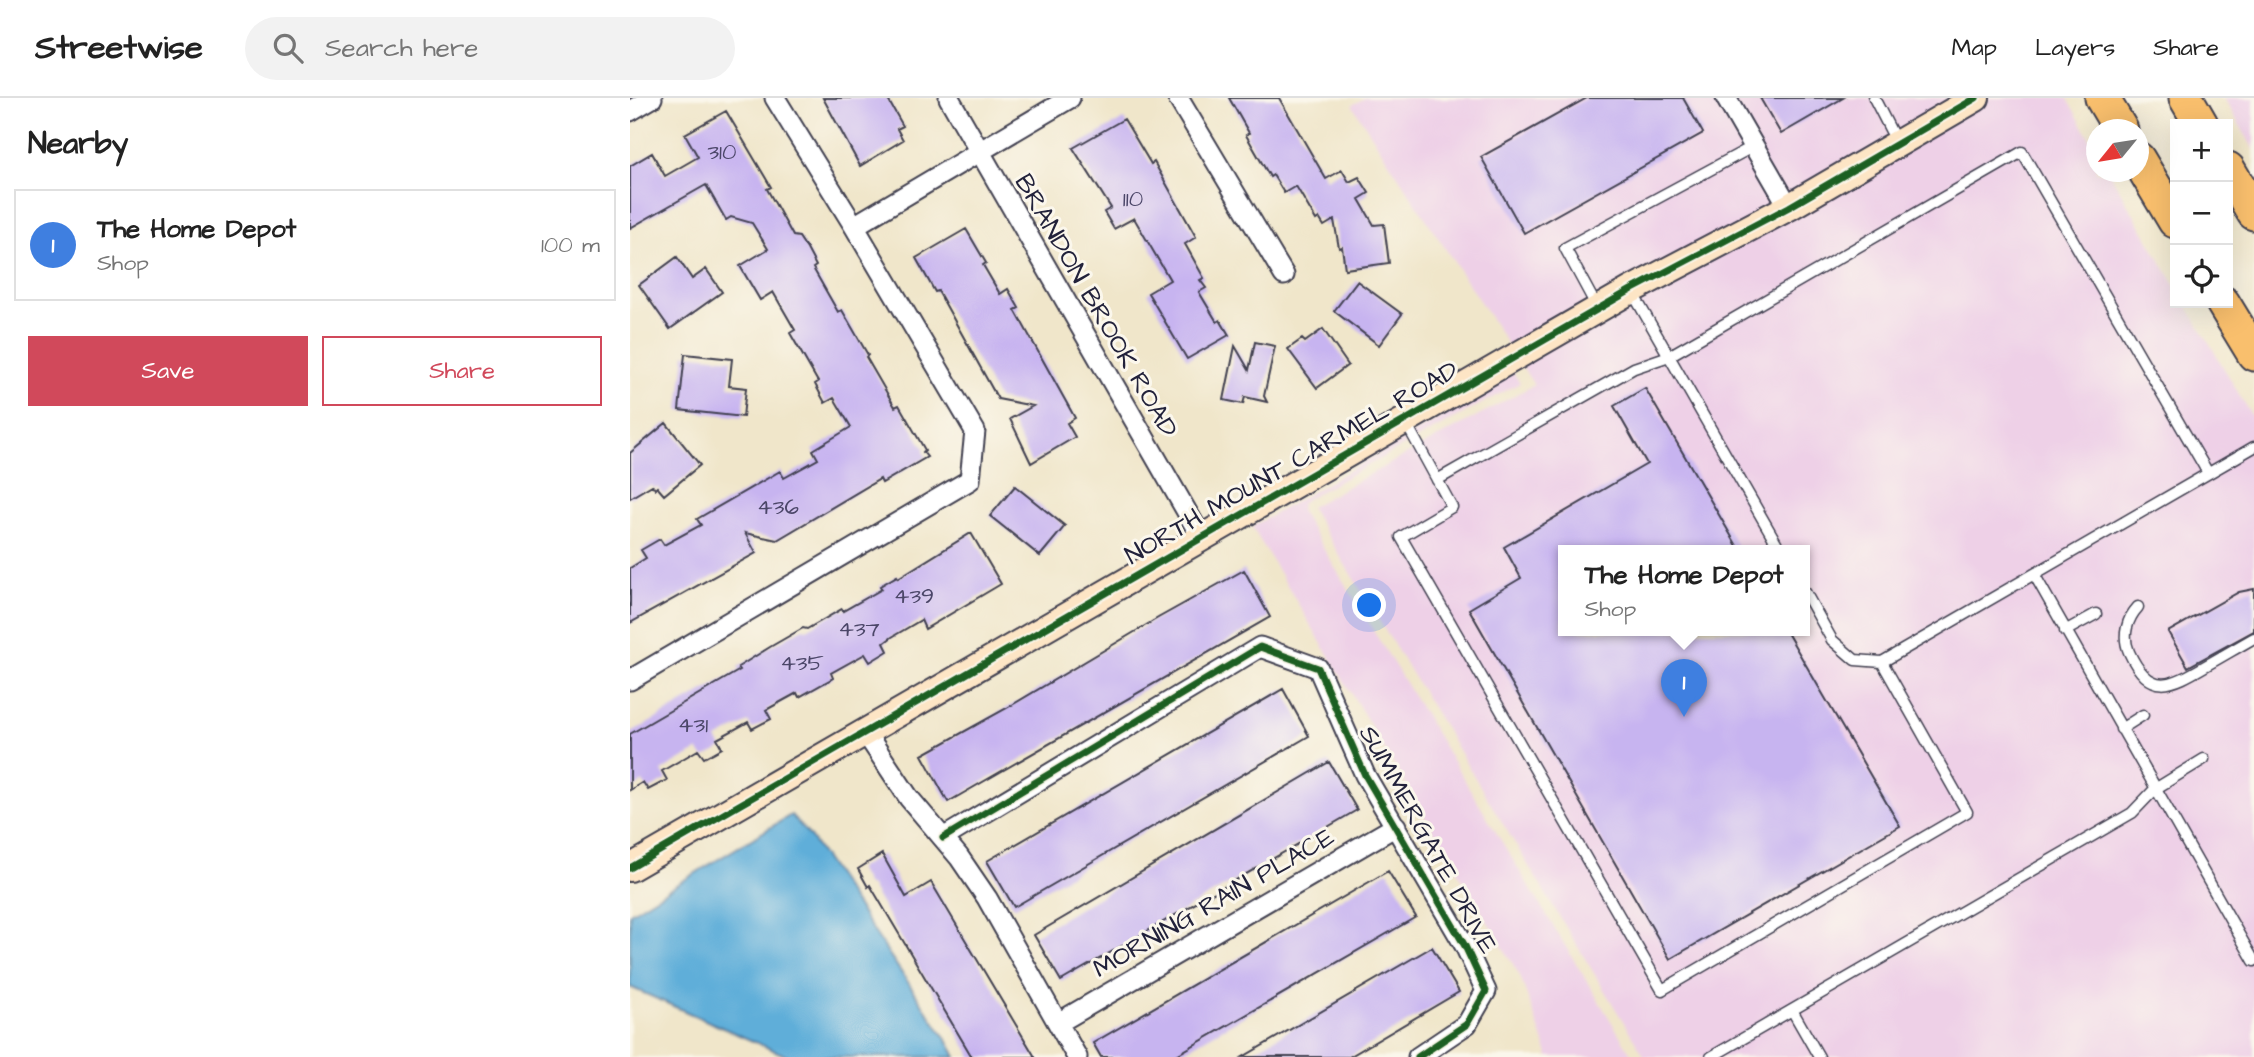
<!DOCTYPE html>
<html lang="en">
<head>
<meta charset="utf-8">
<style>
	body { margin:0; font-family:"Architects Daughter",sans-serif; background:#f2f2f2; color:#222 }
	.controls { position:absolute; right:21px; top:21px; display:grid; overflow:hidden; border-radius:0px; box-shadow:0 7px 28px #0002 }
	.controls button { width:63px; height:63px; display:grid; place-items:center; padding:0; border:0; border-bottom:2px solid #e0e0e0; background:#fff; color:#222; font:35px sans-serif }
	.compass { position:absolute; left:1456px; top:21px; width:63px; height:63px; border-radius:50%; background:#fff; box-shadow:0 7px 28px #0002; rotate:240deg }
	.you { position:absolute; left:740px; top:508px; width:24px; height:24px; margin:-18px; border:5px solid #fff; border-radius:50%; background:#1a73e8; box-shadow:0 0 0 10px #1a73e833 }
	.badge { display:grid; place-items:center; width:46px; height:46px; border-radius:50%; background:#d1495b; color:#fff; font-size:23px; font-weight:700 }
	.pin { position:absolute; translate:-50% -58px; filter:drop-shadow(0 2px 4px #0008) }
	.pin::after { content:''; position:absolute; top:37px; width:24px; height:21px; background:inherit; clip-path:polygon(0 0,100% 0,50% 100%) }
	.popup { position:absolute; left:928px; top:447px; width:252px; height:91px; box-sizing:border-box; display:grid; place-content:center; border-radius:0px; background:#fff; filter:drop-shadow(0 2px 5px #0005); font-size:23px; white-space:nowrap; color:#767676 }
	.popup b { font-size:26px; color:#222 }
	.popup::after { content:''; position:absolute; left:50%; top:100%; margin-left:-14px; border:14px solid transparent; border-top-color:#fff }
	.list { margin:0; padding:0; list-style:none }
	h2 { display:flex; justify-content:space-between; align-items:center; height:91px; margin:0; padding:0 28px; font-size:30px }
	h2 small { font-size:23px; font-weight:400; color:#767676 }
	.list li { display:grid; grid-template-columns:46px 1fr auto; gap:21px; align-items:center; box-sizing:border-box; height:112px; margin:0 14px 14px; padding:0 14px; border:2px solid #e0e0e0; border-radius:0px }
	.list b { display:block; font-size:26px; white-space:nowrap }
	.list p { margin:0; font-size:23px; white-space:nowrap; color:#767676 }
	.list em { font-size:23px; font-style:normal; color:#767676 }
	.actions { display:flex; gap:14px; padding:21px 28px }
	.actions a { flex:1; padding:16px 0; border:2px solid #d1495b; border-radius:0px; text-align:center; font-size:24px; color:#d1495b }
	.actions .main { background:#d1495b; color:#fff }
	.icon { flex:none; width:38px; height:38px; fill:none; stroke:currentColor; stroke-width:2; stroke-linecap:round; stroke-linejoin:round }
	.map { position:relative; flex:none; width:1624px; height:959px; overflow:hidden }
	header { display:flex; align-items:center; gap:42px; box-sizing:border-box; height:98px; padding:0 35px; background:#fff; border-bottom:2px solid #e0e0e0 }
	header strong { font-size:33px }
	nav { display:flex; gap:38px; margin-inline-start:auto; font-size:24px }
	.search { width:490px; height:63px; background:#f2f2f2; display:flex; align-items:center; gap:18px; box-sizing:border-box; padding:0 24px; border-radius:38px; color:#767676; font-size:26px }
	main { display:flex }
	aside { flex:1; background:#fff }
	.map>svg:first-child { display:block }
	.built { fill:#eed0e7; fill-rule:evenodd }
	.water { fill:#5faed9; stroke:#40688a; stroke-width:2 }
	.building { fill:#c7b4f0 }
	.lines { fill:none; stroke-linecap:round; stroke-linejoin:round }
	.lane-casing { stroke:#413f50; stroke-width:13 }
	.street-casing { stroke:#413f50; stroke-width:23 }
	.secondary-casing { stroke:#413f50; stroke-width:30 }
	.highway-casing { stroke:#413f50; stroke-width:37 }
	.lane { stroke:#fff; stroke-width:10 }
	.street { stroke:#fff; stroke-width:19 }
	.secondary { stroke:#fde5c5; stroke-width:26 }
	.highway { stroke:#f9bf6d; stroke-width:33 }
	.cycleway-casing { stroke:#fbf7ec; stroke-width:11 }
	.cycleway { stroke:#1b5e20; stroke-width:7 }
	.labels { text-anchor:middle; stroke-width:6; stroke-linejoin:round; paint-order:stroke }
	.number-label { font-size:23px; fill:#4b4668 }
	.street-label { font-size:26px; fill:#22223b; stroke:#fbf7ec }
</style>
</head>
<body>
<header>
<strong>Streetwise</strong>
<div class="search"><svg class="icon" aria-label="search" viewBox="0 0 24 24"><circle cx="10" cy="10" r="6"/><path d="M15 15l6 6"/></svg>Search here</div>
<nav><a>Map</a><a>Layers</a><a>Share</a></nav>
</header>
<main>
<aside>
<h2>Nearby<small></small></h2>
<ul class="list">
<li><span class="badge" style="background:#3f7fe0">1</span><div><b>The Home Depot</b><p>Shop</p></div><em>100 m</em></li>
</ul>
<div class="actions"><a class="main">Save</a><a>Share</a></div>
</aside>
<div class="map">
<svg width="1624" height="959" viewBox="0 0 1624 959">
	<rect width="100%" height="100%" fill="#fbf7ec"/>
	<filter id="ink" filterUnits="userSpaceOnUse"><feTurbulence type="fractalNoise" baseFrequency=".0143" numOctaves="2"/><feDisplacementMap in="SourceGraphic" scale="14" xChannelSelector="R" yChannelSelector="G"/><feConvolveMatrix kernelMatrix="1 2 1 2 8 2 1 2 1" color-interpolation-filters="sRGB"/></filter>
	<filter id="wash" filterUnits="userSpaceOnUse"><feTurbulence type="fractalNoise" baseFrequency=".00686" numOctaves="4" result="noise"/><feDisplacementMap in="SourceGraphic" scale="28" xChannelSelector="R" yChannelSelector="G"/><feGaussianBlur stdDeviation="1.57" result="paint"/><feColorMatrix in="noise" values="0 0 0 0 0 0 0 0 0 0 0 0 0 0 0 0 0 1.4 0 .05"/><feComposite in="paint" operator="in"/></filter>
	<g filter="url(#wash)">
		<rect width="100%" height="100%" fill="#f0e6ca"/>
		<path class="built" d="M735,0H1437L1466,51V74H1479L1545,187V205H1556L1624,322V959H1015L680,409L904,287L722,7ZM933,453H1175V533H933Z
			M1594,0H1624V52Z
			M883,274L890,285L676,401L671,406L670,412L1003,959H919L890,878L622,429L868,286L867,283Z"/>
		<path class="water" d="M161,717L179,737L320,947L326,959H159L0,889V815Z"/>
		<g id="blocks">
			<path class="building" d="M193,0H257L273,28L267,31L273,42L230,68Z
				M599,0H649L696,81L712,72L719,84L729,79L739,95L729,101L744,127L754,126L759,165L715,171L712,149L709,150L704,122L694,128L689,120L686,122L666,88L654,95L643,77L640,79L616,37L619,35Z
				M957,0H1053L1073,35L894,135L851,59Z
				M1130,0H1213L1151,36Z
				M96,13L141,89L137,91L163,138L169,139L177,151L186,168L183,170L208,214L212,212L238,257L236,259L265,309L269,307L295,352L293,354L297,359L252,385L250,381L147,442L115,435L126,455L0,525V470L16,460L11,452L30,441L34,447L71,427L67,421L150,373L154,380L188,361L183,352L221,329L204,300L195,305L185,286L188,284L160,235L165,232L143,194L130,202L110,168L138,151L122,125L101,119L96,122L76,87L0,130V68L22,55L35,78L68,59L55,36Z
				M494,21L521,66L524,64L566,139L555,146L574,180L570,182L576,190L569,194L587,224L590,222L599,237L557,261L518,195L540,182L504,120L484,131L474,114L481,110L443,50Z
				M336,131L356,165L353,167L370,196L378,191L389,210L385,212L445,320L437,325L445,339L401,365L380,321L403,308L368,301L308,193L305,194L286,160Z
				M47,159L62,181L76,171L92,194L40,231L9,187Z
				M727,183L772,216L749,247L704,213Z
				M693,231L718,267L687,290L658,251L672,241L675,244Z
				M625,244L645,248L634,298L637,304L615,299L613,306L594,302L605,248L619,272Z
				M55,256L102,261L99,288L116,290L113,319L49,312Z
				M1015,290L1110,453H933V533H1156L1270,728L1040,861L839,511L891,480L874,449L1017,366L984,308Z
				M36,325L70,367L34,397L27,389L25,391L22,387L0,400V355Z
				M385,388L435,428L410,458L360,418Z
				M341,435L371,486L295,531L291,522L262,539L254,545L258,553L240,564L235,556L201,575L203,580L169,599L167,595L136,612L141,621L122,631L118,624L87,641L92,650L74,660L68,652L32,673L37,682L18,692L13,684L0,692V636L110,572L108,569L140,549L173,530L177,531L212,511L213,513L252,491L250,488L267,478L268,480Z
				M614,472L640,519L318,704L292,657L377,610L528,520Z
				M1624,491V533L1558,569L1538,534L1609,494Z
				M653,591L679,638L384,809L357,763Z
				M699,664L727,712L431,883L404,837Z
				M252,756L276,799L301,784L405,959H342L240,787L238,789L228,771Z
				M758,773L786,819L543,959H471L463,945Z
				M802,849L829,894L719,959H613Z"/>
		</g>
	</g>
	<g filter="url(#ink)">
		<use href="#blocks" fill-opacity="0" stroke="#413f50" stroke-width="2"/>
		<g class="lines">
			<g class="lane-casing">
				<path id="lane" d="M1244,0L1267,45
					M1001,192L1151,453
					M968,211L935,150L1124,48
					M775,323L822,409L771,439L1032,892L1337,714L1252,564
					M807,382L1004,270L1039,258L1392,54L1578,375
					M1404,476L1624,863
					M1175,494L1202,542L1225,562L1252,564L1624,349
					M1508,509C1497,521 1492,538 1499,554C1520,600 1541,588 1577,567C1593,558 1608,549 1624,540
					M1435,533L1466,516
					M1491,631L1513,617
					M1162,912L1189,959
					M1081,959L1502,715L1525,691L1574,661"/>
			</g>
			<g class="street-casing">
				<path id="street" d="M319,0L572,440
					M548,0L654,177
					M1096,0L1159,109
					M0,13L22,0
					M224,128L440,0
					M0,582L340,382L345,333L224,128L145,0
					M235,634L279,700L329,759L357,800L447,959
					M313,740L630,549L688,570L735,677L835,848L856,893L837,926L788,959
					M428,925L766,728"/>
			</g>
			<g class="secondary-casing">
				<path id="secondary" d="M0,770L1001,192L1159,109L1346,0"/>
			</g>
			<g class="highway-casing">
				<path id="highway" d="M1472,0L1491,32
					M1556,0L1571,26
					M1508,61L1545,123
					M1598,71L1624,115
					M1593,205L1624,256"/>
			</g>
			<use href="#lane" class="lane"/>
			<use href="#street" class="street"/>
			<use href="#secondary" class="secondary"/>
			<use href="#highway" class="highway"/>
			<g class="cycleway-casing">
				<path id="cycleway" d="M313,740L630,549L688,570L735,677L835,848L856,893L837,926L788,959
					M0,770L1001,192L1159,109L1346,0"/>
			</g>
			<use href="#cycleway" class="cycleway"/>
		</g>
	</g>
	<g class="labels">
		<g class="number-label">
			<text x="92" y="61">310</text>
			<text x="503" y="108">110</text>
			<text x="148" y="416">436</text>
			<text x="284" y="505">439</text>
			<text x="229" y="538">437</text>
			<text x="172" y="572">435</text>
			<text x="63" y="634">431</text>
		</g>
		<g class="street-label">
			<text transform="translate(467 207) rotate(60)" y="9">BRANDON BROOK ROAD</text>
			<text transform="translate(661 364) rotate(-30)" y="9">NORTH MOUNT CARMEL ROAD</text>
			<text transform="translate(799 741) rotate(61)" y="9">SUMMERGATE DRIVE</text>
			<text transform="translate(583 804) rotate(-30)" y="9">MORNING RAIN PLACE</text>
		</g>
	</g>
</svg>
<div class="controls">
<button>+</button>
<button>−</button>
<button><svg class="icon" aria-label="locate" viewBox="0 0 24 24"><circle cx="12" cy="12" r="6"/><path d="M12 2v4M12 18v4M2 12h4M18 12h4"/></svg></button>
</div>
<svg class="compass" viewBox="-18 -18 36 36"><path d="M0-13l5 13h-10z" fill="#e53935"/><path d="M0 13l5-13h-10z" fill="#767676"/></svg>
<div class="you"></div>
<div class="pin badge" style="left:1054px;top:619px;background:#3f7fe0">1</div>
<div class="popup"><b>The Home Depot</b>Shop</div>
</div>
</main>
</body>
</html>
